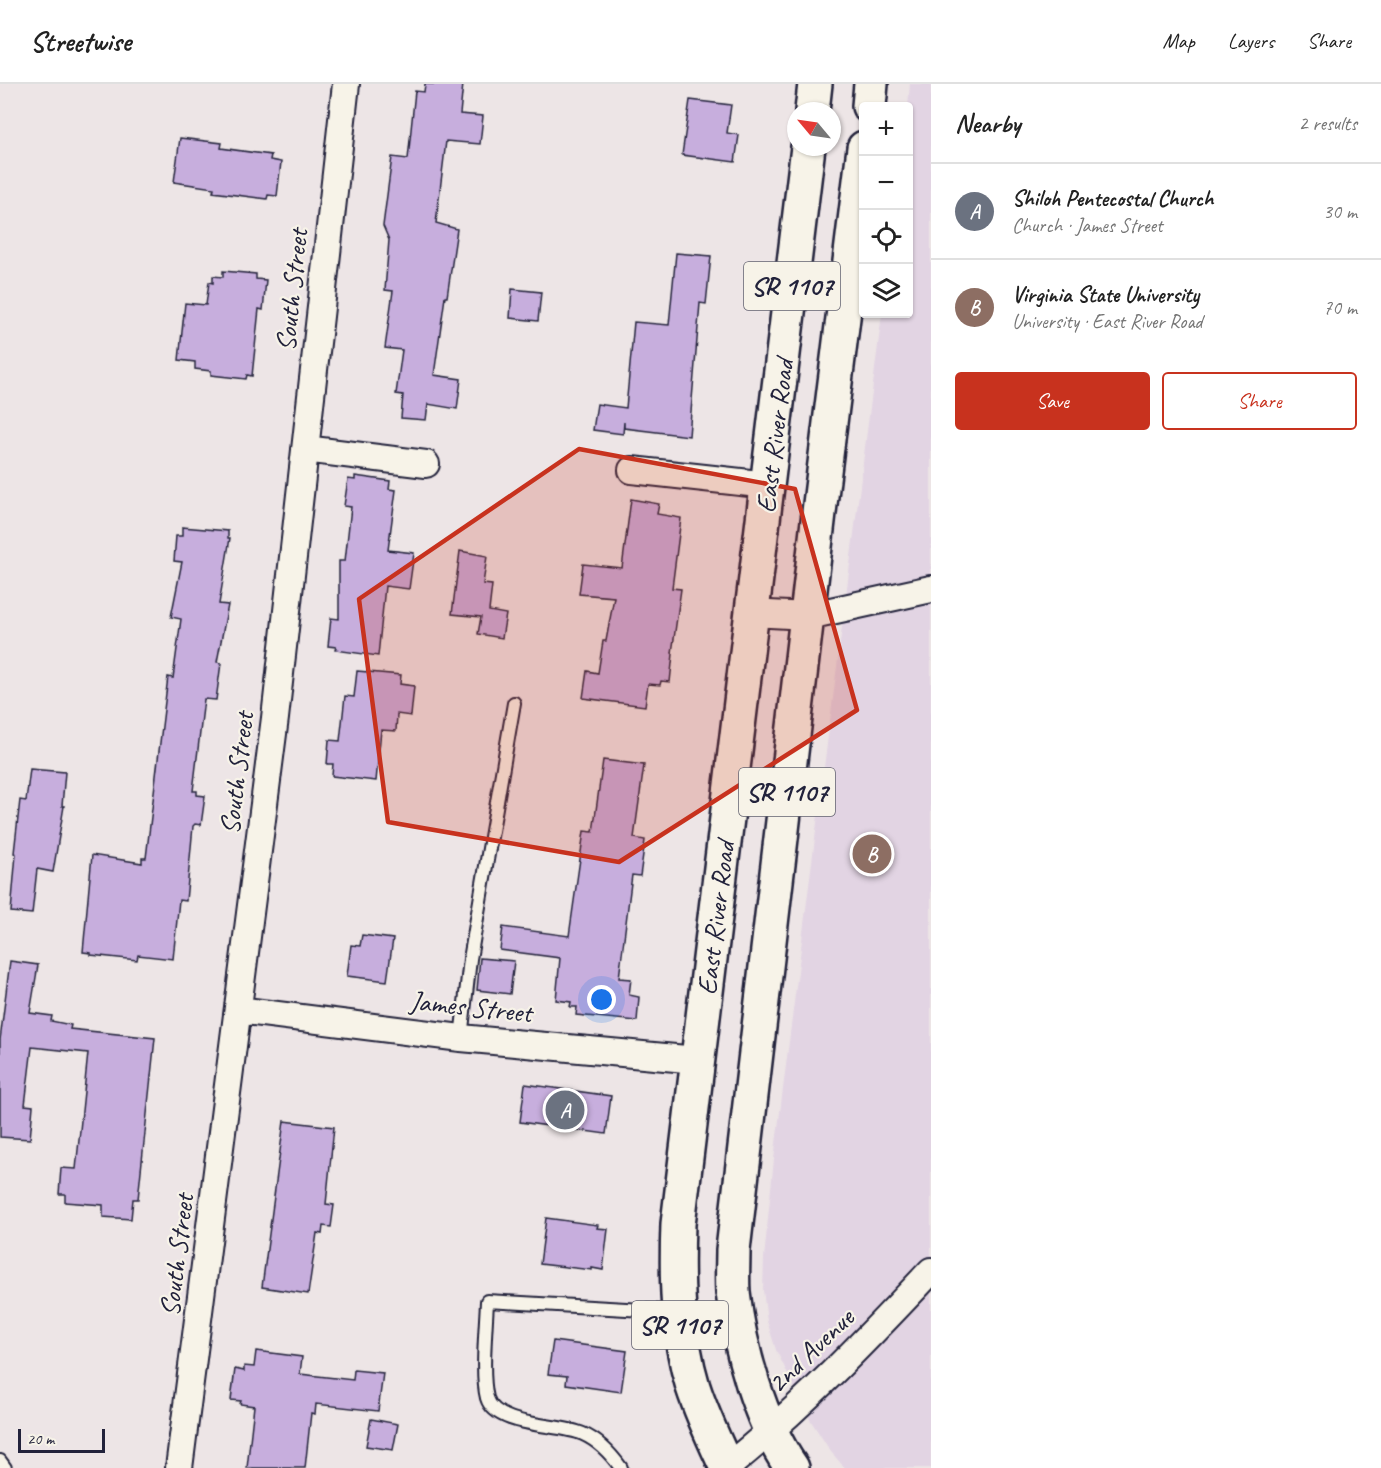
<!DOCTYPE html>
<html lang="en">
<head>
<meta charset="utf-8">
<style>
	body { margin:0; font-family:Caveat,sans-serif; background:#f2f2f2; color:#222 }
	.controls { position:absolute; right:18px; top:18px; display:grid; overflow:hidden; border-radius:6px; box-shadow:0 2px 4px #0004 }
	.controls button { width:54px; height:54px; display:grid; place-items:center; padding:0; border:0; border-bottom:2px solid #e0e0e0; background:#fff; color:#222; font:30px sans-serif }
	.compass { position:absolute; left:787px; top:18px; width:54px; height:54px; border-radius:50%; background:#fff; box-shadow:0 2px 4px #0004; rotate:299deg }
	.scale { position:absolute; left:18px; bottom:15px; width:87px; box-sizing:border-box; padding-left:6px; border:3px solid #22223b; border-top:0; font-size:16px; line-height:21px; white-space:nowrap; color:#22223b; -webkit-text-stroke:4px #f7f3e8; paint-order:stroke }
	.you { position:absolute; left:602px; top:916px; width:21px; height:21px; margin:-15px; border:4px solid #fff; border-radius:50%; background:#1a73e8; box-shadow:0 0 0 9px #1a73e833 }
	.badge { display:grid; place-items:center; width:39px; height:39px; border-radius:50%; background:#c8321e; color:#fff; font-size:20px; font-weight:700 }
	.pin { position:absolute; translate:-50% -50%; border:3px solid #fff; box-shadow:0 2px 6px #0006 }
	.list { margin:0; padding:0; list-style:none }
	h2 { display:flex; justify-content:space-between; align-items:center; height:78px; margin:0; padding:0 24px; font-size:26px }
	h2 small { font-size:20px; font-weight:400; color:#767676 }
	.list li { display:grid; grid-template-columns:39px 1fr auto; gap:18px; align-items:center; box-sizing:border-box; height:96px; padding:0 24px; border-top:2px solid #e0e0e0 }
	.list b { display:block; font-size:22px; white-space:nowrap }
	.list p { margin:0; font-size:20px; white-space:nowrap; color:#767676 }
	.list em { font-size:20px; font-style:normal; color:#767676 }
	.actions { display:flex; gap:12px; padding:18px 24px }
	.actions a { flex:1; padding:14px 0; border:2px solid #c8321e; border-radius:6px; text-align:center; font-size:21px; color:#c8321e }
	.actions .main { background:#c8321e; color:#fff }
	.icon { flex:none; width:33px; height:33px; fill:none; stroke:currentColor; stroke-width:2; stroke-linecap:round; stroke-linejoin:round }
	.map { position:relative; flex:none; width:931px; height:1384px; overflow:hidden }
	header { display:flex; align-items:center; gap:36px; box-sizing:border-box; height:84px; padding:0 30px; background:#fff; border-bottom:2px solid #e0e0e0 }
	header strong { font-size:28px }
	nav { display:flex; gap:33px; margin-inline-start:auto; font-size:21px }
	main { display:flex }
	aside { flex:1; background:#fff }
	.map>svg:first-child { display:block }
	.built { fill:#e2d4e3 }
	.building { fill:#c7aedd; stroke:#22223b; stroke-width:1.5 }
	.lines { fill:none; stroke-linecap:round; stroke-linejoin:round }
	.service-casing { stroke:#22223b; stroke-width:16 }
	.minor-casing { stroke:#22223b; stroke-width:30 }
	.primary-casing { stroke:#22223b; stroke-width:38 }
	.service { stroke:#f7f3e8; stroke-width:12 }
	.minor { stroke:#f7f3e8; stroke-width:26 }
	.primary { stroke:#f7f3e8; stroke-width:33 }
	.marked { fill:#c8321e; fill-opacity:0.2; stroke:#c8321e; stroke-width:4.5; stroke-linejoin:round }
	.labels { text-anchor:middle; stroke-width:4.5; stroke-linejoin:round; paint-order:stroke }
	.shield { fill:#f7f3e8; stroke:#62616f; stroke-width:1.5 }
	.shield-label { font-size:27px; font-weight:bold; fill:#22223b }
	.street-label { font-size:28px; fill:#22223b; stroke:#f7f3e8 }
</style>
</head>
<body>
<header>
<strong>Streetwise</strong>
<nav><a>Map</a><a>Layers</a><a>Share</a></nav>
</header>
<main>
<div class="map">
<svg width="931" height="1384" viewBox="0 0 931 1384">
	<rect width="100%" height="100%" fill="#ede5e6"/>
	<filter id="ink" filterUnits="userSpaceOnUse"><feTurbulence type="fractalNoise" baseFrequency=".0167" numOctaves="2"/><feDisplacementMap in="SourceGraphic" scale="12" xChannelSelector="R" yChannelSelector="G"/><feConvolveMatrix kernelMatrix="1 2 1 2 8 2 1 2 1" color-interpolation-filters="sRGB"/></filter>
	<g filter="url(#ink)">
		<path class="built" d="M910,0H931V1384H845L831,1368L811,1337L776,1266L767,1237L763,1206L764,1174L774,1075L882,230H908V22Z"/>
		<path class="building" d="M425,0H463L460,30L483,32L480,60L446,57L436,139L457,145L447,213H445L434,291L461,295L457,325L428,320L426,336L401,334L403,311L396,310L402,266L385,264L393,207L385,206L389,156L383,142L392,73L408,75L415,7L424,8Z
			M690,16L731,21L727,49L739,51L735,78L682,71Z
			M180,54L222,59L221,64L271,71L270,76L281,78L277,112L268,111L267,115L213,108L214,104L174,98Z
			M676,169L711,172L706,220L700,219L689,352L624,344V338L623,350L593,346L597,320L626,324L634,238L669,241Z
			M223,187L256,190V195L266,196L263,226L259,225L252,292L247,291L246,295L211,291V287L195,285V278L179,276L185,219L206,221L209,198L213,199V192L223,193Z
			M512,205L541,208L538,237L510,234Z
			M355,392L390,397L389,405L396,406L388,466L414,469L409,505L385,502L378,572L335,566L336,563L328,562L331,534L339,535V477H345L351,423L344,422L348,395L355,396Z
			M631,415L659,420L657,430L681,434L672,504L681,505L672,569L673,570L670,598L661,597L660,601L648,600L645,622L583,614L587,587L598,589L603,557H606L614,513L579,510L583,480L622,484Z
			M182,443L228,447V454H230L219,520L228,521L217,578L221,579L216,616L204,615L193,707H197V711L205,712L201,741L195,740L193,742L186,817L179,816L173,875L138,871L137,876L91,871V869L83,868L92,771L142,779V774H146L168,593L173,594L181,535L171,533L182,478L174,477L176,452H182Z
			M460,467L487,472L483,500L492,501L489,527L506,530L502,554L478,550L481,533L452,530Z
			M357,587L401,591L400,600L414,602L411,632L397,630L396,647L381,646L376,697L332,692L333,680H327L329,656L340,657L345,612L354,613Z
			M603,676L644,681L634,754L645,756L640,792L632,791L619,894L631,895L629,911L639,913L637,937L576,931L577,923H570L571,918L556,916L560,874L500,866L503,843L569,852L584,747L593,748Z
			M30,685L65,688L62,722H64L53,788L37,785L32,830L11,828L16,770L14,769L20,716L26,717Z
			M362,851L393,855L387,897L347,892L351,861L360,862Z
			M480,874L514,877L510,910L477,906Z
			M10,877L38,881L30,929L52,932L51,937L71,941L70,945L155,954L138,1115H133L131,1135L103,1133V1121L65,1118V1110H59L61,1084L76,1085L88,969L32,963L25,1021L33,1022L30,1055L0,1053V956Z
			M525,1000L611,1012L606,1050L520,1038Z
			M284,1037L334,1043L326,1120L334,1121L331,1143L323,1142L322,1150L317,1149L308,1210L262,1203Z
			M546,1134L598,1141L597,1144L608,1145L603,1186L592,1184V1186L540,1180Z
			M553,1257L627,1267L621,1308L566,1300L567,1292L548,1290Z
			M256,1267L302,1273L300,1290L353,1296L354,1286L383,1289L378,1327L316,1320L315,1330L311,1329L305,1384H247L254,1322L240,1320L241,1317L231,1316L235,1285L244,1287V1282L254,1283Z
			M371,1335L398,1340L393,1366L366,1362Z"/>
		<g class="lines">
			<g class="service-casing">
				<path id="service" d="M461,954L470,875L514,619
					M0,1377L5,1384
					M621,1384C611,1370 599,1357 583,1350C559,1339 496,1344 487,1314C481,1291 486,1243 487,1217L678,1228"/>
			</g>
			<g class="minor-casing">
				<path id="minor" d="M305,365L426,380
					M632,386L768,401
					M752,529L808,532L931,505
					M238,926L461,954L697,976
					M179,1384L275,634L346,0
					M726,1384C800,1325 866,1256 931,1187"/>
			</g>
			<g class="primary-casing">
				<path id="primary" d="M869,22L871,0
					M812,27L815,0
					M727,1384C715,1358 702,1331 693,1303C677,1250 676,1195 678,1140L808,63
					M792,1384C760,1339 739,1263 733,1208C732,1194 733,1180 733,1166L820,420L864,64"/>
			</g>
			<use href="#service" class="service"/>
			<use href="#minor" class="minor"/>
			<use href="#primary" class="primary"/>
		</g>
	</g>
	<path class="marked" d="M579,365L795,405L857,626L619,778L388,738L359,515Z"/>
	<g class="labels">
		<g class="shield">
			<rect x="744" y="178" width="96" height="48" rx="4.5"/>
			<rect x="739" y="684" width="96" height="48" rx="4.5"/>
			<rect x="632" y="1217" width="96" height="48" rx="4.5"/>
		</g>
		<g class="shield-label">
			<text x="792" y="211">SR 1107</text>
			<text x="787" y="717">SR 1107</text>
			<text x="680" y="1250">SR 1107</text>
		</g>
		<g class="street-label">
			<text transform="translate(291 206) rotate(-84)" y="10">South Street</text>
			<text transform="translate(774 352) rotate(-83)" y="10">East River Road</text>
			<text transform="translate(236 689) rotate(-83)" y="10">South Street</text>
			<text transform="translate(715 834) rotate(-83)" y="10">East River Road</text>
			<text transform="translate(471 922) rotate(6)" y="10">James Street</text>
			<text transform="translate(176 1171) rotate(-83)" y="10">South Street</text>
			<text transform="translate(810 1266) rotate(-44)" y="10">2nd Avenue</text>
		</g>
	</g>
</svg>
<div class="controls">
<button>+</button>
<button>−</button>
<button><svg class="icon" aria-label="locate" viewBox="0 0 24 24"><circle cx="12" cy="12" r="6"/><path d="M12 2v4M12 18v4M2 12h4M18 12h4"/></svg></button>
<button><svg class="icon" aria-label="layers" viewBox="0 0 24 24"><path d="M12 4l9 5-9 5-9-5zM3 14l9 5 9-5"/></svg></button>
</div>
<svg class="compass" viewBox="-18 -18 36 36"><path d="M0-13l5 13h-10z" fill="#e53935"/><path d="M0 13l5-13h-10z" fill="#767676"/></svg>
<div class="scale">20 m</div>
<div class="you"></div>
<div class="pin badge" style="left:565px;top:1026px;background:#6b7280">A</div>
<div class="pin badge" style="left:872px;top:770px;background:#8d6e63">B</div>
</div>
<aside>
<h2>Nearby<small>2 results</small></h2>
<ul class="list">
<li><span class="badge" style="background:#6b7280">A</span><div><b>Shiloh Pentecostal Church</b><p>Church · James Street</p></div><em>30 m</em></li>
<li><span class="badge" style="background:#8d6e63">B</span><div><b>Virginia State University</b><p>University · East River Road</p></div><em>70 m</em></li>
</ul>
<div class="actions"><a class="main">Save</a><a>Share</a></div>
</aside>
</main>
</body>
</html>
